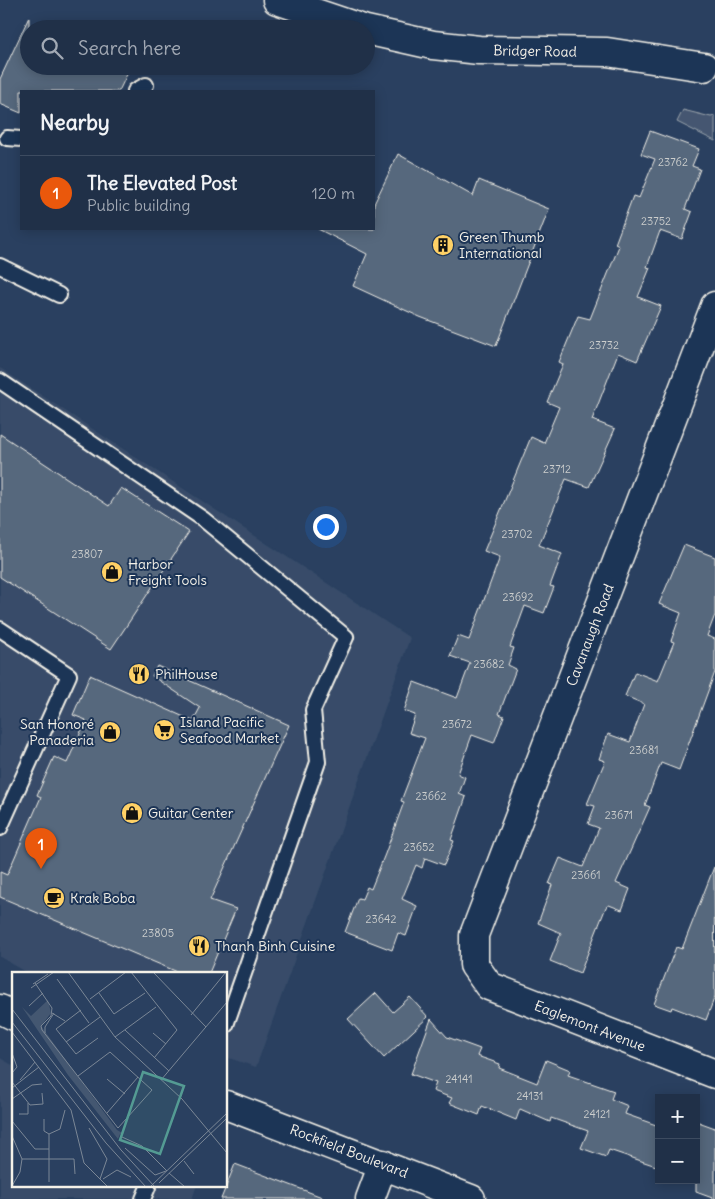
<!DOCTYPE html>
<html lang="en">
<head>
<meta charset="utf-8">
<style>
	body { margin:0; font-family:Delius,sans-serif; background:#28384f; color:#f1f3f6 }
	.controls { position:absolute; right:15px; bottom:15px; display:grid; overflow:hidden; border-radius:0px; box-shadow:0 2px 12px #0003 }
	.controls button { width:45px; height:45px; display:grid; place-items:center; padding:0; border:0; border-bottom:1px solid #3d4b60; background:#203048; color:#f1f3f6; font:25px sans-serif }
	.you { position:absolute; left:325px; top:526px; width:18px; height:18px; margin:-12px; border:4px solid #fff; border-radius:50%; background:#1a73e8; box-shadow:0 0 0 8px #1a73e833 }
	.badge { display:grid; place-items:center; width:32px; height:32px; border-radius:50%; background:#ea580c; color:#fff; font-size:16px; font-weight:700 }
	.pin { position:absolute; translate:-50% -41px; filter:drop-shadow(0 1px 2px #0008) }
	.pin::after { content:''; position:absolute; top:26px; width:18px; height:15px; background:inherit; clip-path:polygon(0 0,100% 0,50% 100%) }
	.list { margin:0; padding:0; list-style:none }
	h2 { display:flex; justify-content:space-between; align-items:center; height:65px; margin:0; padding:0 20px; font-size:21px }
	h2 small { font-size:16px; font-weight:400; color:#a2a9b4 }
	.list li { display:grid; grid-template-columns:32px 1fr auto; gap:15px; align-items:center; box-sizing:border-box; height:75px; padding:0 20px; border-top:1px solid #3d4b60 }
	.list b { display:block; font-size:19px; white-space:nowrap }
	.list p { margin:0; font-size:16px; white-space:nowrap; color:#a2a9b4 }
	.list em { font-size:16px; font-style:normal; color:#a2a9b4 }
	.icon { flex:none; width:28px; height:28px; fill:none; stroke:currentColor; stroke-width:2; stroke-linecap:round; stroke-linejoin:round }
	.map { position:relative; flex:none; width:715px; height:1199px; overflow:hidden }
	.search { position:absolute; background:#203048; box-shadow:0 2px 12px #0003; left:20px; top:20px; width:355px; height:55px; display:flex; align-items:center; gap:12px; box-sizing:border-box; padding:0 18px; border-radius:28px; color:#a2a9b4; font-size:19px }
	.panel { position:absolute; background:#203048; box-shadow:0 2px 12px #0003; left:20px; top:90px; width:355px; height:140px; border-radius:0px }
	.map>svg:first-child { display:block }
	.built { fill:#374c69 }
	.green { fill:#445771; stroke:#9ca4ac }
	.building { fill:#56677d; stroke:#f4f1e8 }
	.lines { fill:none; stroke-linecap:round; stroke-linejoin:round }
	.lane-casing { stroke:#f4f1e8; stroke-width:18 }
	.street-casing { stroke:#f4f1e8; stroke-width:31 }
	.secondary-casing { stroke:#f4f1e8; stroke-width:31 }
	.lane { stroke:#1d3557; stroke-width:14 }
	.street { stroke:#1d3557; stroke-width:28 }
	.secondary { stroke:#1d3557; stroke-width:28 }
	.labels { text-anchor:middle; stroke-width:4; stroke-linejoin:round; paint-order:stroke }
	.number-label { font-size:11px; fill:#cccecd }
	.street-label { font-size:14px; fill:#f4f1e8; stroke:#1d3557 }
	.poi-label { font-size:14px; fill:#f4f1e8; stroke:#1d3557; text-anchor:start }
	.inset-road { fill:none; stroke:#7b8796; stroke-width:1 }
	.view { fill:#549b93; fill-opacity:0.15; stroke:#549b93; stroke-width:2.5 }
	.inset-edge { fill:none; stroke:#f4f1e8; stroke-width:2.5 }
</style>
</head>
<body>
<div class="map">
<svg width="715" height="1199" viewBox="0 0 715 1199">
	<rect width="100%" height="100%" fill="#2a4060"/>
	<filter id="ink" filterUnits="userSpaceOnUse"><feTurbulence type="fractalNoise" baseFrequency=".02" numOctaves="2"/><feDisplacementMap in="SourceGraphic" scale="10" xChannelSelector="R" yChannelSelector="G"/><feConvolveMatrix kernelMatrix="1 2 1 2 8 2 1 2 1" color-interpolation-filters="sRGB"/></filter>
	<g filter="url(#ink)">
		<path class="built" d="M0,368L410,638L256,1067L226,1057V973H28L0,957Z
			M0,1058L14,1066V1185H197L192,1199H0Z"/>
		<path class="green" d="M683,110L711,117L715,116V141L677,122Z"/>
		<path class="building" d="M29,17V66H131L119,91H21V113L0,104V79Z
			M650,131L699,149L692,166L700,169L685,209L692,212L682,239L660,231L647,267L650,268L638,297L661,306L637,361L618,353L592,420L615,429L589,487L566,479L539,545L562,554L550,586L554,587L544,613L525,606L510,647L514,648L508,665L516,669L499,714L504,716L494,743L472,735L458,774L465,777L459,794L466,797L451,840L454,841L444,865L425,858L422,868L416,865L402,899L417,906L406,936L398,933L392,950L345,932L358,898L362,899L367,887L371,889L385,854L404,802L401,801L425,738L409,733L415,715L404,711L414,682L457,698L470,663L450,656L458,636L469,640L500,557L484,551L531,437L544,443L559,407L547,402L563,364L559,362L578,316L590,319L619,246L615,244L633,196L639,198L655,159L641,154Z
			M398,154L473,196L479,180L549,209L496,346L420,317L353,286L367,254L318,229H374V204Z
			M0,434L109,506L121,488L189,532L111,649L0,577Z
			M684,545L715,557V615L707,636L715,639V672L679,770L661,763L645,805L650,807L616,883L630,889L622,910L609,905L606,907L580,973L550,961L561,933L538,923L552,885L549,884L560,858L583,867L599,828L588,824L595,806L587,804L605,761L599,759L608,734L630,742L644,704L625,696L635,672L658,681L674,642L671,641L681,613L659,604Z
			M157,666L289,725L210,900L236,909L209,973H180L0,897V872L7,875L41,797L37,795L54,757L67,763L86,720L73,715L90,675L193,721L200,708L152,676Z
			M714,867L715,996L706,1020L672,1007L671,1010L654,1004L676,947L682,949Z
			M376,993L393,1012L410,997L428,1017L384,1058L348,1019Z
			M431,1019L447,1037L480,1049L477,1056L500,1064L499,1068L537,1083L546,1060L570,1070L568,1075L614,1091L611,1099L628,1106L625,1114L659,1126V1167L609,1150L606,1157L581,1148L588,1131L551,1118L550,1122L520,1109L516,1120L482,1106L479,1115L449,1103L452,1098L433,1091L436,1083L411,1074Z
			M696,1121L715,1128V1199L696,1192Z
			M235,1164L322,1197V1199H221Z"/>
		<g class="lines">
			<g class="lane-casing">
				<path id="lane" d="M135,91L146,85
					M7,138L21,139
					M0,266L59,295
					M0,381L203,519L346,637L313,710L318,762L226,1025
					M0,629L69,675L0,828
					M143,1199L148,1187"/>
			</g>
			<g class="street-casing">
				<path id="street" d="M277,0L363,29
					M366,30L433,45L479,50L607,52L704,67
					M715,306L474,935V965L489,986L715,1074
					M370,1199L383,1164"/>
			</g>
			<g class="secondary-casing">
				<path id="secondary" d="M0,1009L14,1016
					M226,1105L471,1199"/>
			</g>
			<use href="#lane" class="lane"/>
			<use href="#street" class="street"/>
			<use href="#secondary" class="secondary"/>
		</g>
	</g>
	<defs>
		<g id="building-disc" transform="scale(1.125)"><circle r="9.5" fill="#ffd166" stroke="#1d3557"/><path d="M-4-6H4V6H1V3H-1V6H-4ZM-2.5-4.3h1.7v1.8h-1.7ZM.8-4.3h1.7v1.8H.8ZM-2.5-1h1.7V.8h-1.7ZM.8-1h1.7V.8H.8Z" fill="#111"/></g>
		<g id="shop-disc" transform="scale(1.125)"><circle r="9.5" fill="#ffd166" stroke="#1d3557"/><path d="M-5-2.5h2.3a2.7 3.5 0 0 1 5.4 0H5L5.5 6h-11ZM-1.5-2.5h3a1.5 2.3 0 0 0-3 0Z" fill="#111"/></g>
		<g id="restaurant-disc" transform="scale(1.125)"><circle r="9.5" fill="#ffd166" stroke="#1d3557"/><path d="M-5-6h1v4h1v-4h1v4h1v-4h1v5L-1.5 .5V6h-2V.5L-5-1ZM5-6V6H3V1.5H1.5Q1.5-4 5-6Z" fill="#111"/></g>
		<g id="supermarket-disc" transform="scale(1.125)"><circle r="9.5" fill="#ffd166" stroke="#1d3557"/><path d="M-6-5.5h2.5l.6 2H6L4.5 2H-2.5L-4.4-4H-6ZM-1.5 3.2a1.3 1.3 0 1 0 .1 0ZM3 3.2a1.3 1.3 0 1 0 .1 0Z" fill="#111"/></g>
		<g id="cafe-disc" transform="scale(1.125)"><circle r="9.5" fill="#ffd166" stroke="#1d3557"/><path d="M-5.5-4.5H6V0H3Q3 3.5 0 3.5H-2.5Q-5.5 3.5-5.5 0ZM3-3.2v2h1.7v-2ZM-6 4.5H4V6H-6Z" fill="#111"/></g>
	</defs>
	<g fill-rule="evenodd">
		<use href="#building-disc" x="443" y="245"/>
		<use href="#shop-disc" x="112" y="572"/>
		<use href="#restaurant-disc" x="139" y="674"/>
		<use href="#supermarket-disc" x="164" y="730"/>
		<use href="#shop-disc" x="110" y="732"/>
		<use href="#shop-disc" x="132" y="813"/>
		<use href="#cafe-disc" x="54" y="898"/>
		<use href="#restaurant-disc" x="199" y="946"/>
	</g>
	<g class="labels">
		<g class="number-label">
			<text x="673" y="166">23762</text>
			<text x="656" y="225">23752</text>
			<text x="604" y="349">23732</text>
			<text x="557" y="473">23712</text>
			<text x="517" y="538">23702</text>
			<text x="87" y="558">23807</text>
			<text x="518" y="601">23692</text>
			<text x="489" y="668">23682</text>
			<text x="457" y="728">23672</text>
			<text x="644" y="754">23681</text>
			<text x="431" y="800">23662</text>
			<text x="619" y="819">23671</text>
			<text x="419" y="851">23652</text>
			<text x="586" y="879">23661</text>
			<text x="381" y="923">23642</text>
			<text x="158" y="937">23805</text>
			<text x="459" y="1083">24141</text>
			<text x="530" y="1100">24131</text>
			<text x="597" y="1118">24121</text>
		</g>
		<g class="street-label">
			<text transform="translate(535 51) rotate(1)" y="5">Bridger Road</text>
			<text transform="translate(590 635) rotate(-69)" y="5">Cavanaugh Road</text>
			<text transform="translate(590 1026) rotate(21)" y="5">Eaglemont Avenue</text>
			<text transform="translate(349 1151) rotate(21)" y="5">Rockfield Boulevard</text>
		</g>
		<g class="poi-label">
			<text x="459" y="242">Green Thumb<tspan x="459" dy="16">International</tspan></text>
			<text x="128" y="569">Harbor<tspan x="128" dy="16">Freight Tools</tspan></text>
			<text x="155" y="679">PhilHouse</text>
			<text x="180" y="727">Island Pacific<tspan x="180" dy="16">Seafood Market</tspan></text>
			<text x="94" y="729" text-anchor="end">San Honoré<tspan x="94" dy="16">Panaderia</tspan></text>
			<text x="148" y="818">Guitar Center</text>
			<text x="70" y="903">Krak Boba</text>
			<text x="215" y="951">Thanh Binh Cuisine</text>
		</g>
	</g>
	<g transform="translate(12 972)">
		<rect width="215" height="215" fill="#2a4060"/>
		<path d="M36,28L39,41L29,54L105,158L112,162H108L106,167L56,103L10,35L19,44Z" fill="#445771"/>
		<path class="inset-road" d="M56,0L103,65L170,127L215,181M119,0L165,58L142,86M141,0L194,55M45,7L77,51M23,11L40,36L39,44L29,54L30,58L106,156L140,118L98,80L66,104M21,12L36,2M19,16L42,0M87,21L102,42L133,21M78,27L114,0M17,34L31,21M0,37L109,178L143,215M69,38L44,57L64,82L86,66M40,41L53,49M179,43L214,0M0,50L94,171L134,215M113,58L157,99M0,60L59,138L72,191L96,215M33,61V55L42,41M141,61L154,72M103,65L144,35M54,70L88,45M0,81L5,95L0,101M95,107L113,122M8,108L23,90M149,108L215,30M0,110L18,133L31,132L30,121M0,116L27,95M0,127L20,113L30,112M95,141L126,105M7,142H16V131M32,147V159L37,162M0,149L23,177H37M77,156L95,187L88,207M37,162L48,157L53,138M0,164L10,187L8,200L0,214M110,165L130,174L155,199M113,176L143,203L154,199M10,187H62L63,202M172,189L182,202M157,201L173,215M91,207L105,198L119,205M37,210V162M147,211L215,146M139,214L215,141"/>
		<path class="view" d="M131,100L172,114L148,182L108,168Z"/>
		<rect width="215" height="215" class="inset-edge"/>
	</g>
</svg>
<div class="controls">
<button>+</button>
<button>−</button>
</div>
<div class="you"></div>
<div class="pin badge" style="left:41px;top:869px">1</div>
<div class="search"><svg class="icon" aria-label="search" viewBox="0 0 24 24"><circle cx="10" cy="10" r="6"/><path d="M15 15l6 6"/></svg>Search here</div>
<section class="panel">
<h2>Nearby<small></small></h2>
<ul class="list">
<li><span class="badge">1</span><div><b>The Elevated Post</b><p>Public building</p></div><em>120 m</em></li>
</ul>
</section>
</div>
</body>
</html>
